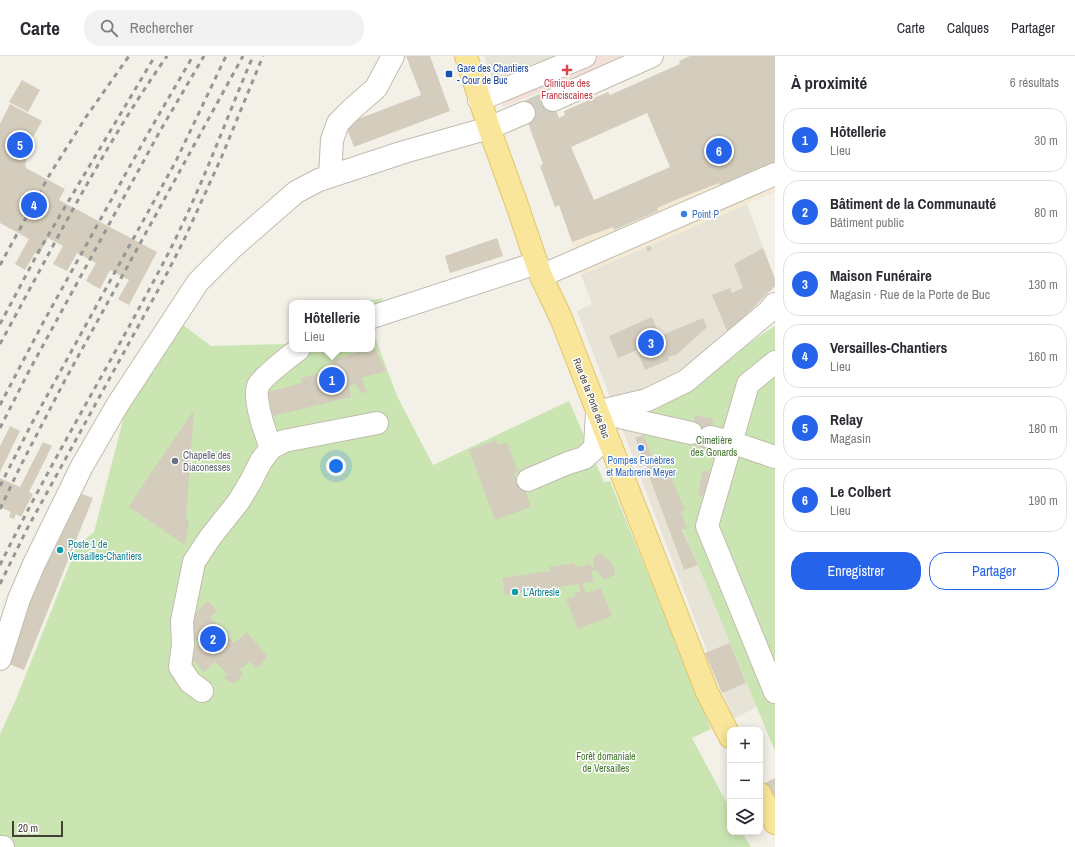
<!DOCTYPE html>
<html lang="fr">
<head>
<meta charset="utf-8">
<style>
	body { margin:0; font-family:"Archivo Narrow",sans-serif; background:#f2f2f3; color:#2b2b33 }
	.controls { position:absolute; right:12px; bottom:12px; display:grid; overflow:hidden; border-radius:8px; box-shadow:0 2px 10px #0003 }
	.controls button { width:36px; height:36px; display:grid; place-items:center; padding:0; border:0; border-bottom:1px solid #e1e1e2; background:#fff; color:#2b2b33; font:20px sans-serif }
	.scale { position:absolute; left:12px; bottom:10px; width:51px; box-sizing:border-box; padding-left:4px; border:2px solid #464136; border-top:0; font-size:11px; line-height:14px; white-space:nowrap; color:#464136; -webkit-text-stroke:3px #fff; paint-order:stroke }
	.you { position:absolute; left:336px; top:410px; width:14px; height:14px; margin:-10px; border:3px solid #fff; border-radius:50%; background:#1a73e8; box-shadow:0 0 0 6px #1a73e833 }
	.badge { display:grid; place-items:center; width:26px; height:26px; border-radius:50%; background:#2563eb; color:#fff; font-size:13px; font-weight:700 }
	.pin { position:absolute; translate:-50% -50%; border:2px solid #fff; box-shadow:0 1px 4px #0006 }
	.popup { position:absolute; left:289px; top:244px; width:86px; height:52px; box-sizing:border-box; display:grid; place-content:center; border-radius:8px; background:#fff; filter:drop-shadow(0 1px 3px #0005); font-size:13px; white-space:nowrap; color:#7c7c81 }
	.popup b { font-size:15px; color:#2b2b33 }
	.popup::after { content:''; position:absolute; left:50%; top:100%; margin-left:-8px; border:8px solid transparent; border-top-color:#fff }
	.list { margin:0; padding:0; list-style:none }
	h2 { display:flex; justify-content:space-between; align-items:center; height:52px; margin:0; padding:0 16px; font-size:17px }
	h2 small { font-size:13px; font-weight:400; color:#7c7c81 }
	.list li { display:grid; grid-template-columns:26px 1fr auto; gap:12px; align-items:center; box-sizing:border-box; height:64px; margin:0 8px 8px; padding:0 8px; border:1px solid #e1e1e2; border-radius:16px }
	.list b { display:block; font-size:15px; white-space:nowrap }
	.list p { margin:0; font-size:13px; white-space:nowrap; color:#7c7c81 }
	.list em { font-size:13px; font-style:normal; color:#7c7c81 }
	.actions { display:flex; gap:8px; padding:12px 16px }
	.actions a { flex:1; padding:9px 0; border:1px solid #2563eb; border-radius:16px; text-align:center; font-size:14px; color:#2563eb }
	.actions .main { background:#2563eb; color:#fff }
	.icon { flex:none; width:22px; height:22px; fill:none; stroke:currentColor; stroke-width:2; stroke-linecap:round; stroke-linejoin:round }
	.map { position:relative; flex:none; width:775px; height:791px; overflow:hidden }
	header { display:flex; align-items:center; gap:24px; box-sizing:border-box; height:56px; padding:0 20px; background:#fff; border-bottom:1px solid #e1e1e2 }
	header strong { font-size:19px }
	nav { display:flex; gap:22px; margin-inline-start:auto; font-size:14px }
	.search { width:280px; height:36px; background:#f2f2f3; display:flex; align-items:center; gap:10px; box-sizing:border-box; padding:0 14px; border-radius:16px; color:#7c7c81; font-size:15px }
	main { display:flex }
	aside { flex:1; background:#fff }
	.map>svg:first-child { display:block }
	.residential { fill:#e7e3d6 }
	.commercial { fill:#f4e9d3 }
	.medical { fill:#f3e0db }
	.green { fill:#cae5b2 }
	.building { fill:#d4cdbd; fill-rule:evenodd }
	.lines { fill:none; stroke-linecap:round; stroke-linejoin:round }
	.minor-tunnel { stroke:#d0cdc4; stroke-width:22; stroke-dasharray:22 11; stroke-linecap:butt }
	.minor-casing { stroke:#c1bcad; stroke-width:24 }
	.major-casing { stroke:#dfc56a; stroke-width:24 }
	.minor { stroke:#fff; stroke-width:22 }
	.major { stroke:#fae69a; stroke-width:22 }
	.rail { stroke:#969696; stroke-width:3; stroke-dasharray:5 5; stroke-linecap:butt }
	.health-dot { fill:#e0444e; stroke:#fff; stroke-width:1.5 }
	.transit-dot { fill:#1a4fb4; stroke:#fff; stroke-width:1.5 }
	.shop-dot { fill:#3f7fe0; stroke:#fff; stroke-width:1.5 }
	.worship-dot { fill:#6b7280; stroke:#fff; stroke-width:1.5 }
	.culture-dot { fill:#0f9aa8; stroke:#fff; stroke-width:1.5 }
	.labels { text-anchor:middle; stroke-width:3; stroke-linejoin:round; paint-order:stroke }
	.transit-label { font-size:10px; fill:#164399; stroke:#fff; text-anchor:start }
	.health-label { font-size:10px; fill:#be3a42; stroke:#fff }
	.shop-label { font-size:10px; fill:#366cbe; stroke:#fff; text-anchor:start }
	.street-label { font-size:10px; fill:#464136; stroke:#fff }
	.park-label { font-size:10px; fill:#42752c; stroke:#fff }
	.worship-label { font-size:10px; fill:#5b616d; stroke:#fff; text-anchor:start }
	.culture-label { font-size:10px; fill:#0d838f; stroke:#fff; text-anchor:start }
</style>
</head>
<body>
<header>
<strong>Carte</strong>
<div class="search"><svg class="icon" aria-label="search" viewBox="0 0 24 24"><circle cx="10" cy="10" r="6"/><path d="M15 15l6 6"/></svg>Rechercher</div>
<nav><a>Carte</a><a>Calques</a><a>Partager</a></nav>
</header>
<main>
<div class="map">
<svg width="775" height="791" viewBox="0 0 775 791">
	<rect width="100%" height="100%" fill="#f3f0e7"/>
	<path class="residential" d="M484,0H570L495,32Z
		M747,148L775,223V230L728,277L649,353L644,379L757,651L733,663L577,255L592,248L581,219Z"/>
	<path class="commercial" d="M775,98V136L581,219L572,186L613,171L657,152L679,139L680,142L684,141Z"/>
	<path class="medical" d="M570,0H629L503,51L495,32Z"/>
	<path class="green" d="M383,242L374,279L397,340L433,409L569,345L604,426L610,425L711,673L692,682L730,753V776H742L751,791H0V678L17,641L77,490L94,476L130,337L183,269L211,290L287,288L292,285V293H372V247H355Z
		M775,270V695L644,379L649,353L692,331L758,281Z"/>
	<path class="building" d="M406,0H430L450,55L354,91L345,68L421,39Z
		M690,0H775V106L720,130L719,127L680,142L657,152L658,155L614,174L613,171L572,186L559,149L555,151L540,110L543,108L521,48L549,36L559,62L565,59L564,55L608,36L610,39L680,8L679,5ZM647,57L670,111L594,144L571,91Z
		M22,24L40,34L28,56L9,46Z
		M10,48L42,65L22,101L27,104L25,108L26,112L65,133L59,144L157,196L129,249L118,243L129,224L110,214L100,233L86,225L96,207L77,197L67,215L53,208L63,190L48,182L39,199L35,197L25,214L15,208L29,183L0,167V68Z
		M497,182L503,200L450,217L445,200Z
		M650,190L652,193L648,196L646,191Z
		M763,192L775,223V230L728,277L712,239L730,232L732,237L743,232L734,208Z
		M652,261L660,280L703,262L707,271L675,300L674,299L668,301L669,304L645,314L637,294L618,302L609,280Z
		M372,291H374L386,315L361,322L367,335L362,338L356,328L349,330L351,341L273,360L267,336L302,327L301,322L333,314L331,305L367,293H372Z
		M194,354L186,462L189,465L185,489L129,451L140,433Z
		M695,359L714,363L707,393L689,388Z
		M10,370L20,375L0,416V390Z
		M644,379L660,420L669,416L685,454L681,456L687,472L682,474L698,509L684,514L635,382Z
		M496,384L498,389L507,386L518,416L514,417L520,432L524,431L531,451L495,464L469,394Z
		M43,386L52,390L29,436L33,438L21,461L16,458L14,463L9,461L11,456L0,451V422L20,431Z
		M703,414L711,416L705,441L698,439Z
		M73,435L93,442L24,614L4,606Z
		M597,498H601L611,506L615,513L614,519L606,523H603L596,514L592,515L593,526L582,527L586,537L601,532L612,560L578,573L566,543L576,540L574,537L581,535L578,528L505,539L502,522L550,515L549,511L575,507V511L591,508V511H594L593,503Z
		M208,545L217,555L210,561L234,587L247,576L266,599L267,602L258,611L255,612L249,605L243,612H239L242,617V620L236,626L231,627L227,624L224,621L228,618L215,606L204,616L188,598L199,587L191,579L196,575L187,565Z
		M730,587L746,627L722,637L705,597Z
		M775,722V748L765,727Z"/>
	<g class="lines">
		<path class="minor-tunnel" d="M524,57L553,44"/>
		<g class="minor-casing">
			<path id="minor" d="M479,44L585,0
				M553,44L652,0
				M330,120L332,84L338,67L352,53L376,32L393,0
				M541,220L775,118
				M372,261L537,207
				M775,306L748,328L707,470L775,636
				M597,356L647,344L686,325L768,256L775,248
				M602,357L691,377
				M710,381L731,386L775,401
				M271,392C266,379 253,343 258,330C262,321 290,300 299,293
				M528,424L568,407L584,402L595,392L597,356
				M0,603L19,543L34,508L82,410L118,348L198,226L234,190L296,136L319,124L404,96L489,72L524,57
				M202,635L190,626L180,611L183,589L182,565L194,506L209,483L239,445L251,425L261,405L271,392L284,385L377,367
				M1,791H3"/>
		</g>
		<g class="major-casing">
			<path id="major" d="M466,0L489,72L517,149L541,220L561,262L707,636L730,681
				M760,738L775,767"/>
		</g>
		<use href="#minor" class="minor"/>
		<use href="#major" class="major"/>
		<path class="rail" d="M0,209L50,118L86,61L129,0
			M0,268L40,193L155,0
			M0,288C53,191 103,91 167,0
			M0,349L44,265L150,74L193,0
			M0,372L29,315L160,75L204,0
			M0,430L32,367L176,105L226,0
			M0,453L21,409L64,326L243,0
			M0,509C53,401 116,299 171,192C202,130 226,64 253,0
			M0,528L27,473L163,225L184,184L222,100L263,0"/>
	</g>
	<path class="health-dot" d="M565 8h4v4h4v4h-4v4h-4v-4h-4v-4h4z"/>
	<rect class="transit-dot" x="445" y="14" width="8" height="8" rx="2"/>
	<g class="shop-dot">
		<circle cx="684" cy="158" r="4"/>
		<circle cx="641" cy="392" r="4"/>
	</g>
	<circle class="worship-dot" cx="175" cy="405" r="4"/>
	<g class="culture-dot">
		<circle cx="60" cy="494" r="4"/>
		<circle cx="515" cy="536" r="4"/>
	</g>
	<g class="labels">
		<g class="transit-label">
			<text x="457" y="16">Gare des Chantiers<tspan x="457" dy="12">- Cour de Buc</tspan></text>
		</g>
		<g class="health-label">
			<text x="567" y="31">Clinique des<tspan x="567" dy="12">Franciscaines</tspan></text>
		</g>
		<g class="shop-label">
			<text x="692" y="162">Point P</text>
			<text x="641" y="408" text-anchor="middle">Pompes Funèbres<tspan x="641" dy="12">et Marbrerie Meyer</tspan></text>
		</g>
		<g class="street-label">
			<text transform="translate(592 342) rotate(69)" y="4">Rue de la Porte de Buc</text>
		</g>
		<g class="park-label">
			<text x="714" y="388">Cimetière<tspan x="714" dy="12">des Gonards</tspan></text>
			<text x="606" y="704">Forêt domaniale<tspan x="606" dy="12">de Versailles</tspan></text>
		</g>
		<g class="worship-label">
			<text x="183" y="403">Chapelle des<tspan x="183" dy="12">Diaconesses</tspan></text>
		</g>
		<g class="culture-label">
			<text x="68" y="492">Poste 1 de<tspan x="68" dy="12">Versailles-Chantiers</tspan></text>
			<text x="523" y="540">L’Arbresle</text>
		</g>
	</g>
</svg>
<div class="controls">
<button>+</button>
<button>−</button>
<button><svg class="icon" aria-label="layers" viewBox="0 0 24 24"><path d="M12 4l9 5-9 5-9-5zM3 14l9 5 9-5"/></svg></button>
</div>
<div class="scale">20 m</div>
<div class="you"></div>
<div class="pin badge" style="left:332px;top:324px">1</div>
<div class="popup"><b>Hôtellerie</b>Lieu</div>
<div class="pin badge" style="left:213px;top:583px">2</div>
<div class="pin badge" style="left:651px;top:287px">3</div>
<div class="pin badge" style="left:34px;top:149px">4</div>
<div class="pin badge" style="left:20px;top:89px">5</div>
<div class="pin badge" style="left:719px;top:95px">6</div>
</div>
<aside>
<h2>À proximité<small>6 résultats</small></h2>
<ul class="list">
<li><span class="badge">1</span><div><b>Hôtellerie</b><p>Lieu</p></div><em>30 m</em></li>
<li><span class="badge">2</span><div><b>Bâtiment de la Communauté</b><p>Bâtiment public</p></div><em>80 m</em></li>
<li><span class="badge">3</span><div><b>Maison Funéraire</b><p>Magasin · Rue de la Porte de Buc</p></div><em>130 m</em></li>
<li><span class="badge">4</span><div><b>Versailles-Chantiers</b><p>Lieu</p></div><em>160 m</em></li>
<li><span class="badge">5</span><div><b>Relay</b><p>Magasin</p></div><em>180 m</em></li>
<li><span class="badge">6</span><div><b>Le Colbert</b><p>Lieu</p></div><em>190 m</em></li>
</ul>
<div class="actions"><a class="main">Enregistrer</a><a>Partager</a></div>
</aside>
</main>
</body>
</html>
